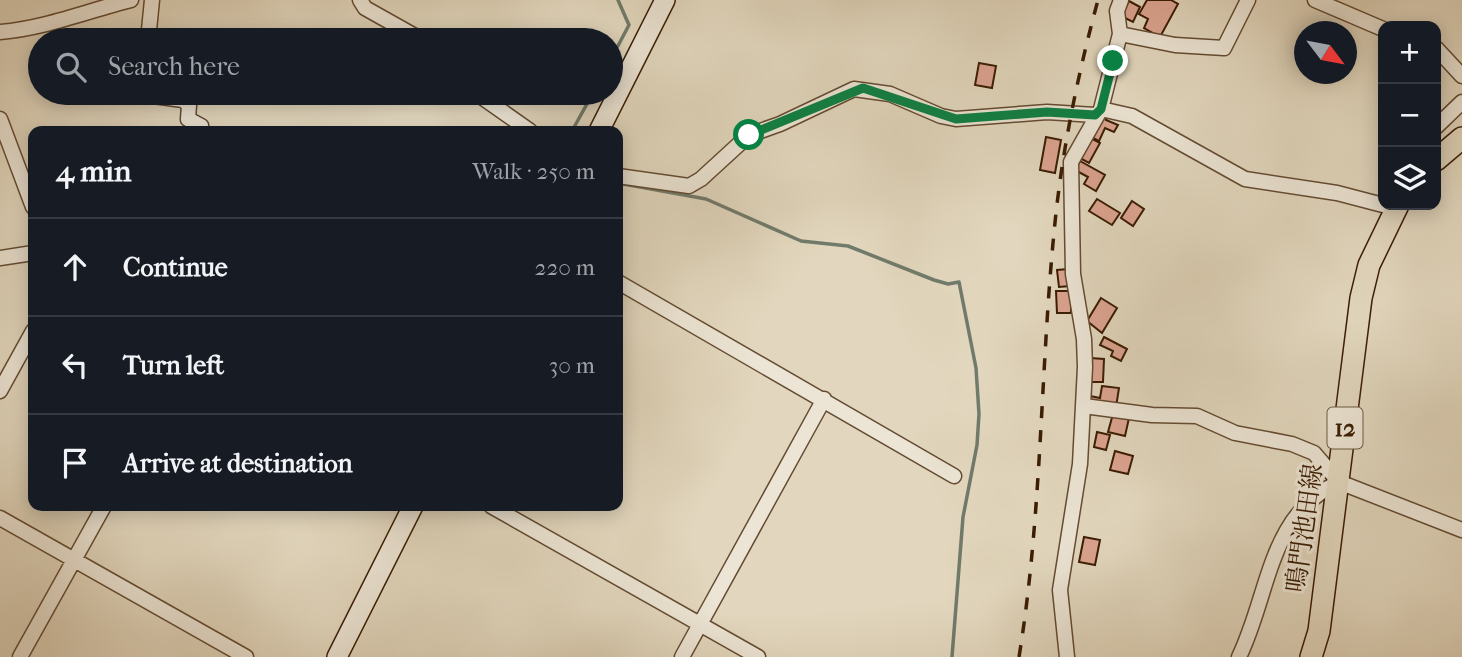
<!DOCTYPE html>
<html lang="en">
<head>
<meta charset="utf-8">
<style>
	body { margin:0; font-family:"IM FELL French Canon","Noto Serif JP",serif; background:#242831; color:#f1f3f6 }
	.controls { position:absolute; right:21px; top:21px; display:grid; overflow:hidden; border-radius:14px; box-shadow:0 4px 18px #0003 }
	.controls button { width:63px; height:63px; display:grid; place-items:center; padding:0; border:0; border-bottom:2px solid #363941; background:#171b24; color:#f1f3f6; font:35px sans-serif }
	.compass { position:absolute; left:1294px; top:21px; width:63px; height:63px; border-radius:50%; background:#171b24; box-shadow:0 4px 18px #0003; rotate:122deg }
	.stop { position:absolute; width:21px; height:21px; margin:-16px; border:5px solid #0b8043; border-radius:50%; background:#fff }
	.stop.end { background:#0b8043; border-color:#fff; box-shadow:0 2px 7px #0008 }
	.list { margin:0; padding:0; list-style:none }
	h2 { display:flex; justify-content:space-between; align-items:center; height:91px; margin:0; padding:0 28px; font-size:30px }
	h2 small { font-size:23px; font-weight:400; color:#9ea1a6 }
	.list li { display:grid; grid-template-columns:46px 1fr auto; gap:21px; align-items:center; box-sizing:border-box; height:98px; padding:0 28px; border-top:2px solid #363941 }
	.list b { display:block; font-size:26px; white-space:nowrap }
	.list em { font-size:23px; font-style:normal; color:#9ea1a6 }
	.icon { flex:none; width:38px; height:38px; fill:none; stroke:currentColor; stroke-width:2; stroke-linecap:round; stroke-linejoin:round }
	.map { position:relative; flex:none; width:1462px; height:657px; overflow:hidden }
	.search { position:absolute; background:#171b24; box-shadow:0 4px 18px #0003; left:28px; top:28px; width:595px; height:77px; display:flex; align-items:center; gap:18px; box-sizing:border-box; padding:0 24px; border-radius:38px; color:#9ea1a6; font-size:26px }
	.panel { position:absolute; background:#171b24; box-shadow:0 4px 18px #0003; left:28px; top:126px; width:595px; height:385px; border-radius:14px }
	.map>svg:first-child { display:block }
	.lines { fill:none; stroke-linecap:round; stroke-linejoin:round }
	.stream { stroke:#717b6b; stroke-width:3.5 }
	.building { fill:#dca491; stroke:#3a1c03; stroke-width:2 }
	.street-casing { stroke:#644b32; stroke-width:17 }
	.secondary-casing { stroke:#3a1c03; stroke-width:22 }
	.primary-casing { stroke:#3a1c03; stroke-width:24 }
	.street { stroke:#ece5d5; stroke-width:14 }
	.secondary { stroke:#ece5d5; stroke-width:19 }
	.primary { stroke:#e2d7be; stroke-width:21 }
	.rail { stroke:#3a1c03; stroke-width:3.5; stroke-dasharray:12 12; stroke-linecap:butt }
	.route { stroke:#0b8043; stroke-width:9 }
	.labels { text-anchor:middle; stroke-width:6; stroke-linejoin:round; paint-order:stroke }
	.shield { fill:#ece5d5; stroke:#6f5842; stroke-width:2 }
	.shield-label { font-size:24px; font-weight:bold; fill:#3a1c03 }
	.street-label { font-size:26px; fill:#3a1c03; stroke:#ece5d5 }
</style>
</head>
<body>
<div class="map">
<svg width="1462" height="657" viewBox="0 0 1462 657">
	<rect width="100%" height="100%" fill="#e2d7be"/>
	<filter id="stains"><feTurbulence type="fractalNoise" baseFrequency=".00286" numOctaves="4"/><feColorMatrix values="0 0 0 0 .2 0 0 0 0 .09 0 0 0 0 .02 0 0 0 .5 -.17"/></filter>
	<radialGradient id="worn" r=".72"><stop offset=".6" stop-color="#630" stop-opacity="0"/><stop offset="1" stop-color="#630" stop-opacity=".3"/></radialGradient>
	<g class="lines">
		<path class="stream" d="M611,59L629,25L618,0
			M572,131L593,93
			M618,183L706,199L801,241L848,246L934,280L948,284L959,282L976,368L979,414L977,445L963,517L952,657"/>
	</g>
	<path class="building" d="M1147,0H1171L1178,4L1160,37L1144,28L1148,19L1139,14Z
		M1129,1L1140,7L1133,22L1121,16Z
		M979,63L996,66L992,88L975,85Z
		M1102,112L1108,114L1106,120L1118,125L1114,132L1105,128L1099,141L1090,136Z
		M1046,137L1061,140L1055,173L1040,170Z
		M1089,137L1100,143L1089,163L1078,157Z
		M1080,161L1105,175L1096,191L1084,184L1088,177L1075,170Z
		M1097,199L1120,213L1112,225L1089,211Z
		M1132,201L1144,209L1133,226L1121,218Z
		M1068,269L1070,286L1059,287L1057,270Z
		M1056,291H1071V313H1057Z
		M1101,298L1117,308L1102,333L1087,321Z
		M1104,337L1127,349L1121,361L1111,356L1113,351L1100,345Z
		M1090,358L1104,359L1103,382H1089Z
		M1102,386L1119,388L1116,407L1089,403L1090,396L1100,398Z
		M1113,414L1129,418L1125,436L1108,432Z
		M1097,432L1110,435L1106,450L1094,447Z
		M1115,451L1133,456L1128,474L1110,470Z
		M1084,537L1100,540L1095,565L1079,562Z"/>
	<g class="lines">
		<g class="street-casing">
			<path id="street" d="M360,0L365,8L422,40
				M1315,0L1383,29
				M0,32C46,28 87,11 131,0
				M1120,34L1175,45L1224,48L1248,0
				M148,40L152,0
				M1436,48L1462,76
				M146,93V95L183,100L189,105L188,119L201,126L200,131
				M476,93L530,131
				M1101,109L1132,116L1245,179L1337,193L1383,205
				M0,119L33,207
				M1436,127L1462,102
				M618,176L689,186L701,179L749,135L780,124L854,89L890,94L941,116L956,119L1047,112L1095,115
				M0,258L33,253
				M618,282L954,476
				M0,391L33,331
				M1084,406L1152,415L1197,416L1235,433L1292,444L1314,453L1339,482L1462,530
				M491,506L758,657
				M0,518L246,657
				M20,657L104,506
				M682,657L824,399
				M1067,657L1060,590L1080,464L1085,367L1084,339L1073,274L1071,162L1101,109L1120,34L1117,11L1121,0
				M1239,657C1270,593 1268,515 1339,482"/>
		</g>
		<g class="secondary-casing">
			<path id="secondary" d="M599,131L665,0
				M337,657L413,506"/>
		</g>
		<g class="primary-casing">
			<path id="primary" d="M1436,160L1462,138
				M1311,657L1319,631L1361,298L1369,265L1398,205"/>
		</g>
		<use href="#street" class="street"/>
		<use href="#secondary" class="secondary"/>
		<use href="#primary" class="primary"/>
		<path class="rail" d="M1019,657C1043,510 1040,361 1056,213C1064,141 1079,70 1098,0"/>
	</g>
	<g class="lines">
		<path class="route" d="M749,135L863,88L956,119L1047,112L1095,115L1101,109L1113,61"/>
	</g>
	<g class="labels">
		<rect class="shield" x="1327.5" y="407.5" width="35" height="41" rx="5"/>
		<g class="shield-label">
			<text x="1345" y="436">12</text>
		</g>
		<g class="street-label">
			<text transform="translate(1304 528) rotate(-82)" y="9">鳴門池田線</text>
		</g>
	</g>
	<rect width="100%" height="100%" filter="url(#stains)"/>
	<rect width="100%" height="100%" fill="url(#worn)"/>
</svg>
<div class="controls">
<button>+</button>
<button>−</button>
<button><svg class="icon" aria-label="layers" viewBox="0 0 24 24"><path d="M12 4l9 5-9 5-9-5zM3 14l9 5 9-5"/></svg></button>
</div>
<svg class="compass" viewBox="-18 -18 36 36"><path d="M0-13l5 13h-10z" fill="#e53935"/><path d="M0 13l5-13h-10z" fill="#9ea1a6"/></svg>
<div class="stop" style="left:749px;top:135px"></div>
<div class="stop end" style="left:1113px;top:61px"></div>
<div class="search"><svg class="icon" aria-label="search" viewBox="0 0 24 24"><circle cx="10" cy="10" r="6"/><path d="M15 15l6 6"/></svg>Search here</div>
<section class="panel">
<h2>4 min<small>Walk · 250 m</small></h2>
<ul class="list">
<li><svg class="icon" aria-label="ahead" viewBox="0 0 24 24"><path d="M12 20V5M6 11l6-6 6 6"/></svg><div><b>Continue</b></div><em>220 m</em></li>
<li><svg class="icon" aria-label="left" viewBox="0 0 24 24"><path d="M17 20v-9H6M10 6l-5 5 5 5"/></svg><div><b>Turn left</b></div><em>30 m</em></li>
<li><svg class="icon" aria-label="arrive" viewBox="0 0 24 24"><path d="M6 21V4h12l-3 4 3 4H6"/></svg><div><b>Arrive at destination</b></div></li>
</ul>
</section>
</div>
</body>
</html>
